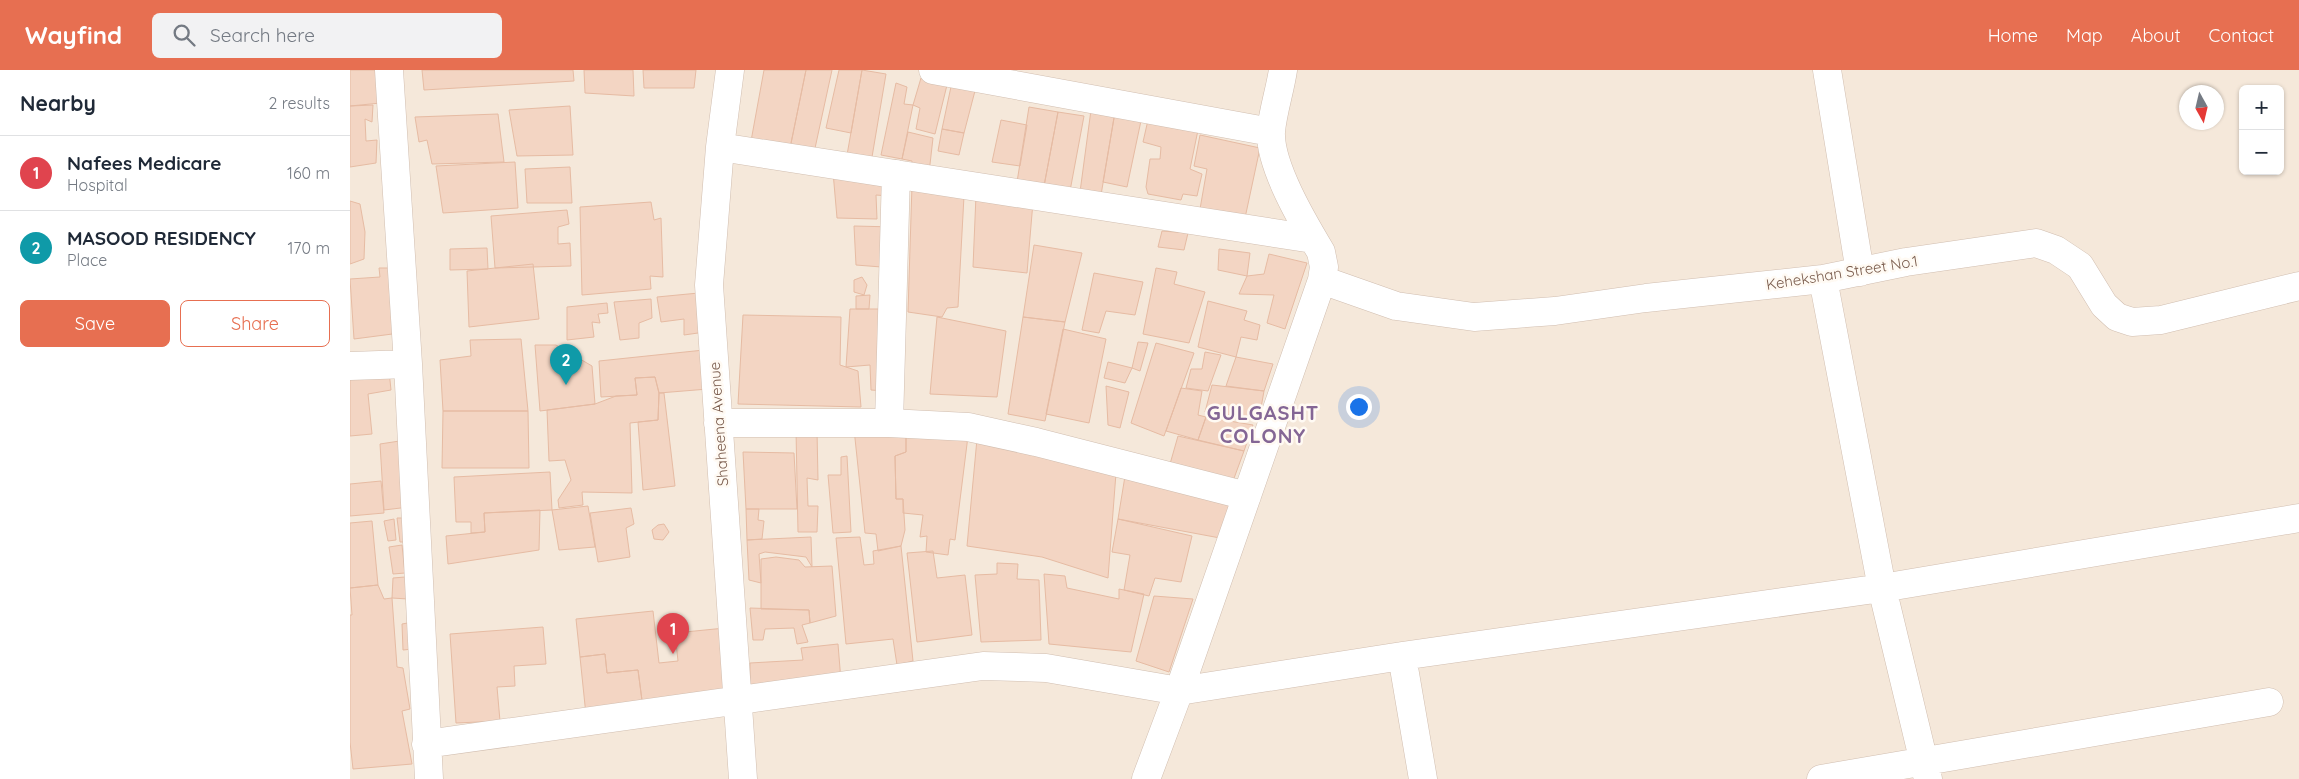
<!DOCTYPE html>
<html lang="en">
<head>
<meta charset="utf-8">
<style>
	body { margin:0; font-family:Quicksand,sans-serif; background:#f2f2f3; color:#1f2937 }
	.controls { position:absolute; right:15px; top:15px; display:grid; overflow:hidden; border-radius:8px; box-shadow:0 1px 4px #0004 }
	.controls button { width:45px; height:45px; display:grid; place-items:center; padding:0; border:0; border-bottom:1px solid #e0e1e3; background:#fff; color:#1f2937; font:25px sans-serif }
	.compass { position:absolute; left:1829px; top:15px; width:45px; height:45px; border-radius:50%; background:#fff; box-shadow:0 1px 4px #0004; rotate:172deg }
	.you { position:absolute; left:1008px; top:336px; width:18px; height:18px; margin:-12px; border:4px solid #fff; border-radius:50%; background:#1a73e8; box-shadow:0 0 0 8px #1a73e833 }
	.badge { display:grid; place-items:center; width:32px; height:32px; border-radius:50%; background:#e76f51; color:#fff; font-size:16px; font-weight:700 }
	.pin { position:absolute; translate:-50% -41px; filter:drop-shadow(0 1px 2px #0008) }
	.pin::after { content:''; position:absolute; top:26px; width:18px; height:15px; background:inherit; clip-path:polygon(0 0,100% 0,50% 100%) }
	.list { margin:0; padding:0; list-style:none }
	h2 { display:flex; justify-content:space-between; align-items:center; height:65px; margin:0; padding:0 20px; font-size:21px }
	h2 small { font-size:16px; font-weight:400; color:#747a83 }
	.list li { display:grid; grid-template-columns:32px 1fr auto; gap:15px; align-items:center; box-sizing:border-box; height:75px; padding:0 20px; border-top:1px solid #e0e1e3 }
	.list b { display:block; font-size:19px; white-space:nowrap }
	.list p { margin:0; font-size:16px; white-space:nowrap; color:#747a83 }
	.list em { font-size:16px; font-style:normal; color:#747a83 }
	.actions { display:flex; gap:10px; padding:15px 20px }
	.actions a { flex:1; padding:11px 0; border:1px solid #e76f51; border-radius:8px; text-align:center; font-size:18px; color:#e76f51 }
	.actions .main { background:#e76f51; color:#fff }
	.icon { flex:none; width:28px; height:28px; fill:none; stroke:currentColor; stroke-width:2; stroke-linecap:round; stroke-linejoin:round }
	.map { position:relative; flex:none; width:1949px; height:709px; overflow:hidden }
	header { display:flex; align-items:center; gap:30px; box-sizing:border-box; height:70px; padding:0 25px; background:#e76f51; color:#fff }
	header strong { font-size:24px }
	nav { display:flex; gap:28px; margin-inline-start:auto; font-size:18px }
	.search { width:350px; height:45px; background:#f2f2f3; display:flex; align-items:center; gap:12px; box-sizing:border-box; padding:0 18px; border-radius:8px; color:#747a83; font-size:19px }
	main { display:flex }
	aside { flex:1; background:#fff }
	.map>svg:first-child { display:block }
	.residential { fill:#f5e8da; fill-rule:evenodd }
	.building { fill:#f3d5c3; stroke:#e6bba3 }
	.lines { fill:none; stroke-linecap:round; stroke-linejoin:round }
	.minor-casing { stroke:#d1beb0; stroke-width:29 }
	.minor { stroke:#fff; stroke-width:28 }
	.labels { text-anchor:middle; stroke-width:5; stroke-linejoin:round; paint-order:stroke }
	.street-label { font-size:15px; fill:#7a5c4d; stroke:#fffaf3 }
	.district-label { font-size:20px; font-weight:bold; letter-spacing:1px; fill:#846695; stroke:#fffaf3 }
</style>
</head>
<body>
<header>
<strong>Wayfind</strong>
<div class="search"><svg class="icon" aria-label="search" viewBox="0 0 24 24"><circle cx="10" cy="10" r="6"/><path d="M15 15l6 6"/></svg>Search here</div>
<nav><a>Home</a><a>Map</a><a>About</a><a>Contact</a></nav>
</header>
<main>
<aside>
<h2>Nearby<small>2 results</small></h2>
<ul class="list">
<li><span class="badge" style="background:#e0444e">1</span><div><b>Nafees Medicare</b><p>Hospital</p></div><em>160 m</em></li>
<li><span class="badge" style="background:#0f9aa8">2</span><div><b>MASOOD RESIDENCY</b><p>Place</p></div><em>170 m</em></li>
</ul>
<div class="actions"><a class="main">Save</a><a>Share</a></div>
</aside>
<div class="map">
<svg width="1949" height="709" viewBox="0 0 1949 709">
	<rect width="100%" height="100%" fill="#fdf6ec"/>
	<path class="residential" d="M0,0H1949V709H0ZM1893,19H1930V101H1893ZM1836,22H1866V52H1836Z"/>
	<path class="building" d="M0,0H37L41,32L0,36Z
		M72,0H223L224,11L74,20Z
		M234,0H283L284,26L235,23Z
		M293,0H346L344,18H294Z
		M414,0H456L438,88L399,82Z
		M456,0H482L462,92L438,88Z
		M489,0H512L501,63L476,58Z
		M512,0L536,4L522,87L497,85Z
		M571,8L597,15L585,64L566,59L570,38L563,35Z
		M602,12L626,17L614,63L592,59Z
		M546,13L557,17L554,34L563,35L552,89L531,85Z
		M23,35L22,52L15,49L16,71L27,70L26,93L0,97V36Z
		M220,36L223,85L167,86L159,40Z
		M679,37L708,42L694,116L667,112Z
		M741,40L765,42L751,125L730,122Z
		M708,42L734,46L720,121L694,116Z
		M765,42L792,46L777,117L753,112Z
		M148,44L154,92L82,94L77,70L69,72L65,47Z
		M651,50L677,55L670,96L642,92Z
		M798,50L848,60L840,99L852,104L847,126L833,124L831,130L798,124L796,117L800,89H810L811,77L793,72Z
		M592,59L614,63L609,85L588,81Z
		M558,62L583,68L579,103L562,101V91L552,89Z
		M850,65L910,78L895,148L850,139L857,99L844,96Z
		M165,92L168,138L93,143L86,96Z
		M220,97L222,133H177L175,99Z
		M483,102L546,104L539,126L526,125L527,149L487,148Z
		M562,115L614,126L608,237L597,238L592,247L558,242Z
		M626,125L683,132L677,203L623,197Z
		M0,131L10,134L15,162L14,189L0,194Z
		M301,132L304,150L311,148L313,207L300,206L301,219L232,225L230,137Z
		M217,140L219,154L208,157V174L220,173L221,196L145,198L141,146Z
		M504,156L545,157L544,198L506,195Z
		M812,161L838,163L834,180L808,177Z
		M684,175L732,183L715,252L673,247Z
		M137,178L138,199L100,200V179Z
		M869,179L900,183L897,206L868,200Z
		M919,184L957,193L935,259L917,253L924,225L889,224L897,206L914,204Z
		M183,194L189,249L119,257L117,201Z
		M29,198H52L50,263L4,269L0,209L30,207Z
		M806,198L827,202L824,214L855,222L839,273L793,264Z
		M744,203L793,212L785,245L756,241L749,263L732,260Z
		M512,207L517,215L514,225L504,222V210Z
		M359,222L362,261L334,265V249L311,252L307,227Z
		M520,225L519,239H506V226Z
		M301,229L302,248L289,253V268L270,270L264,232Z
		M858,231L897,241L894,250L910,255L907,270L891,267L886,287L848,277Z
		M257,233L258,243L248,244L250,253L242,252L244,267L217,270V237Z
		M500,239H538L536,321L521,320L520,295L496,297Z
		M393,245L491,247L490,295L508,301L511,337L388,334Z
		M587,247L656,261L647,327L580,324Z
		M673,247L715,252L695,351L658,344Z
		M713,259L756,269L739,353L696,344Z
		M171,269L178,341H93L90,290L121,286L120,270Z
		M788,272L798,273L790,301L782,298Z
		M806,273L844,283L814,366L781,353Z
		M185,275H206L242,296L245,334L190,341Z
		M354,280L358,319L309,323L305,307L285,308L287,325L251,327L249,291Z
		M855,282L871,285L858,321L836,318L841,299H852Z
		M886,287L923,294L914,321L876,316Z
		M758,292L782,298L775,313L754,308Z
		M39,301L41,320L18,324L22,364L0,366V303Z
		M305,307L309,323L308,350L280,353L282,423L232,422L233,435L209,438L208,430L221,410L215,390L199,391L197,340L245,334L266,326L287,325L285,308Z
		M862,315L914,321L909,349L855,342Z
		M756,316L779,322L770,358L758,355Z
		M831,318L852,321L848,345L856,347L848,370L816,361Z
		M309,323H314L325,416L293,420L288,352L308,350Z
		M93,341H178L179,398H92Z
		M856,347L903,355L894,381L848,370Z
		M504,359L556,360V382L545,386L546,429H553L555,460L551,476L528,481L526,464L515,463Z
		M446,360L467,361L468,410L457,408L458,436H468L467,462H448Z
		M556,360L618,366L605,470L600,469L598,485L576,482L577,466L570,467L573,445L553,443V429H546L545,386L556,382Z
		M828,366L894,381L883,411L820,394Z
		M627,369L766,403L758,508L692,487L617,476Z
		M56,370L59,437L34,440L30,374Z
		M393,382L444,383L447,439H396Z
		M497,386L501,462L483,463L478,405H491V387Z
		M776,400L881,428L870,468L768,449Z
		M200,402L202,440L134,443L135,462L121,463V452H106L104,407Z
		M31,411L34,443L0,446V414Z
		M238,436L245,477L209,480L202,440Z
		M281,438L284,454L276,458L280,487L248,492L240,443Z
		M396,439H409L408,450L414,451L412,469L397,470Z
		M190,440L189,480L98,494L96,466L135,462L134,443Z
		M47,448H62L64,472H50Z
		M44,449L46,470L38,471L34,451Z
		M768,449L842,466L831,512L805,508L799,526L774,520L780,485L762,482Z
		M22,451L28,515L0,518V453Z
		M314,454L319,462L313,470L304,469L302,460L308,455Z
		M461,467L462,497L456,487L415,482L409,484L411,513L399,510L397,470Z
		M510,467L514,495L524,494L523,481L551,476L563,591L547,595L543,569L496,574L486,468Z
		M52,475L55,503L43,504L39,477Z
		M583,481L587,508L615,505L622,565L567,572L557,483Z
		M426,487L449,490L455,497L482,496L486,546L460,553L459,540L411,539V489Z
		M647,493L668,494L667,509L689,510L691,570L631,572L625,505L647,504Z
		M694,504L715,506L717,518L769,529V519L794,524L781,582L699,574Z
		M55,507L58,529L42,528L43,508Z
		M28,515L34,529L42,528L47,597L53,598L60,639L52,641L62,694L3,699L0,672V545H2L0,518Z
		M804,526L843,529L819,602L786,591Z
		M400,538L459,540L460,553L452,555L458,572L447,574L444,558L415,559L413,570H403Z
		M303,541L309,593L328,591L325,563L375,558L388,631L293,638L288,600L257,603L255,584L230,587L226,549Z
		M63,552V579L53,580L52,554Z
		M193,557L196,594L164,596L165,616L147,617L150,651L106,653L100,564Z
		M488,574L491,611L400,629V593L453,590L451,578Z
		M255,584L257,603L288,600L293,638L236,645L230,587Z"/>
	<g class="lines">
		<g class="minor-casing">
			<path id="minor" d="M39,0L58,294L79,709
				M380,0L370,77L359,215L393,709
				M583,0L921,62
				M1477,0L1510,202
				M370,77L963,169
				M1473,209L1532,518L1578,709
				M972,210L1046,236L1124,247L1205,241L1296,228L1473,209L1556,192L1686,173L1706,180L1730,196L1754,235L1767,247L1782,252L1811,250L1949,216
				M0,296L58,294
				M368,353H539L618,357L686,372L897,426
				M539,353L546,104
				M1052,586L1073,709
				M76,674L633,596L696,598L829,621L1052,586L1532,518L1949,448
				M796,709L829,621L972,210L974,197L971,182C953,152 919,95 921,61C923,41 930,20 933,0
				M1471,709L1919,632"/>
		</g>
		<use href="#minor" class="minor"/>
	</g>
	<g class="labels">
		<g class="street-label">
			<text transform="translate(1492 203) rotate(-9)" y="5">Kehekshan Street No.1</text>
			<text transform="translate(369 354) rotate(-94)" y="5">Shaheena Avenue</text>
		</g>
		<g class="district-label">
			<text x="913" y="350">GULGASHT<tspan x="913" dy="23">COLONY</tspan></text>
		</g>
	</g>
</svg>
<div class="controls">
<button>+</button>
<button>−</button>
</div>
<svg class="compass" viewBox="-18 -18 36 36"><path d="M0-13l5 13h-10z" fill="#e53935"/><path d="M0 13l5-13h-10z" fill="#747a83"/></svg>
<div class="you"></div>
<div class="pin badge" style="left:323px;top:584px;background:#e0444e">1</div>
<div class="pin badge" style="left:216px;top:315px;background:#0f9aa8">2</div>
</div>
</main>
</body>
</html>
